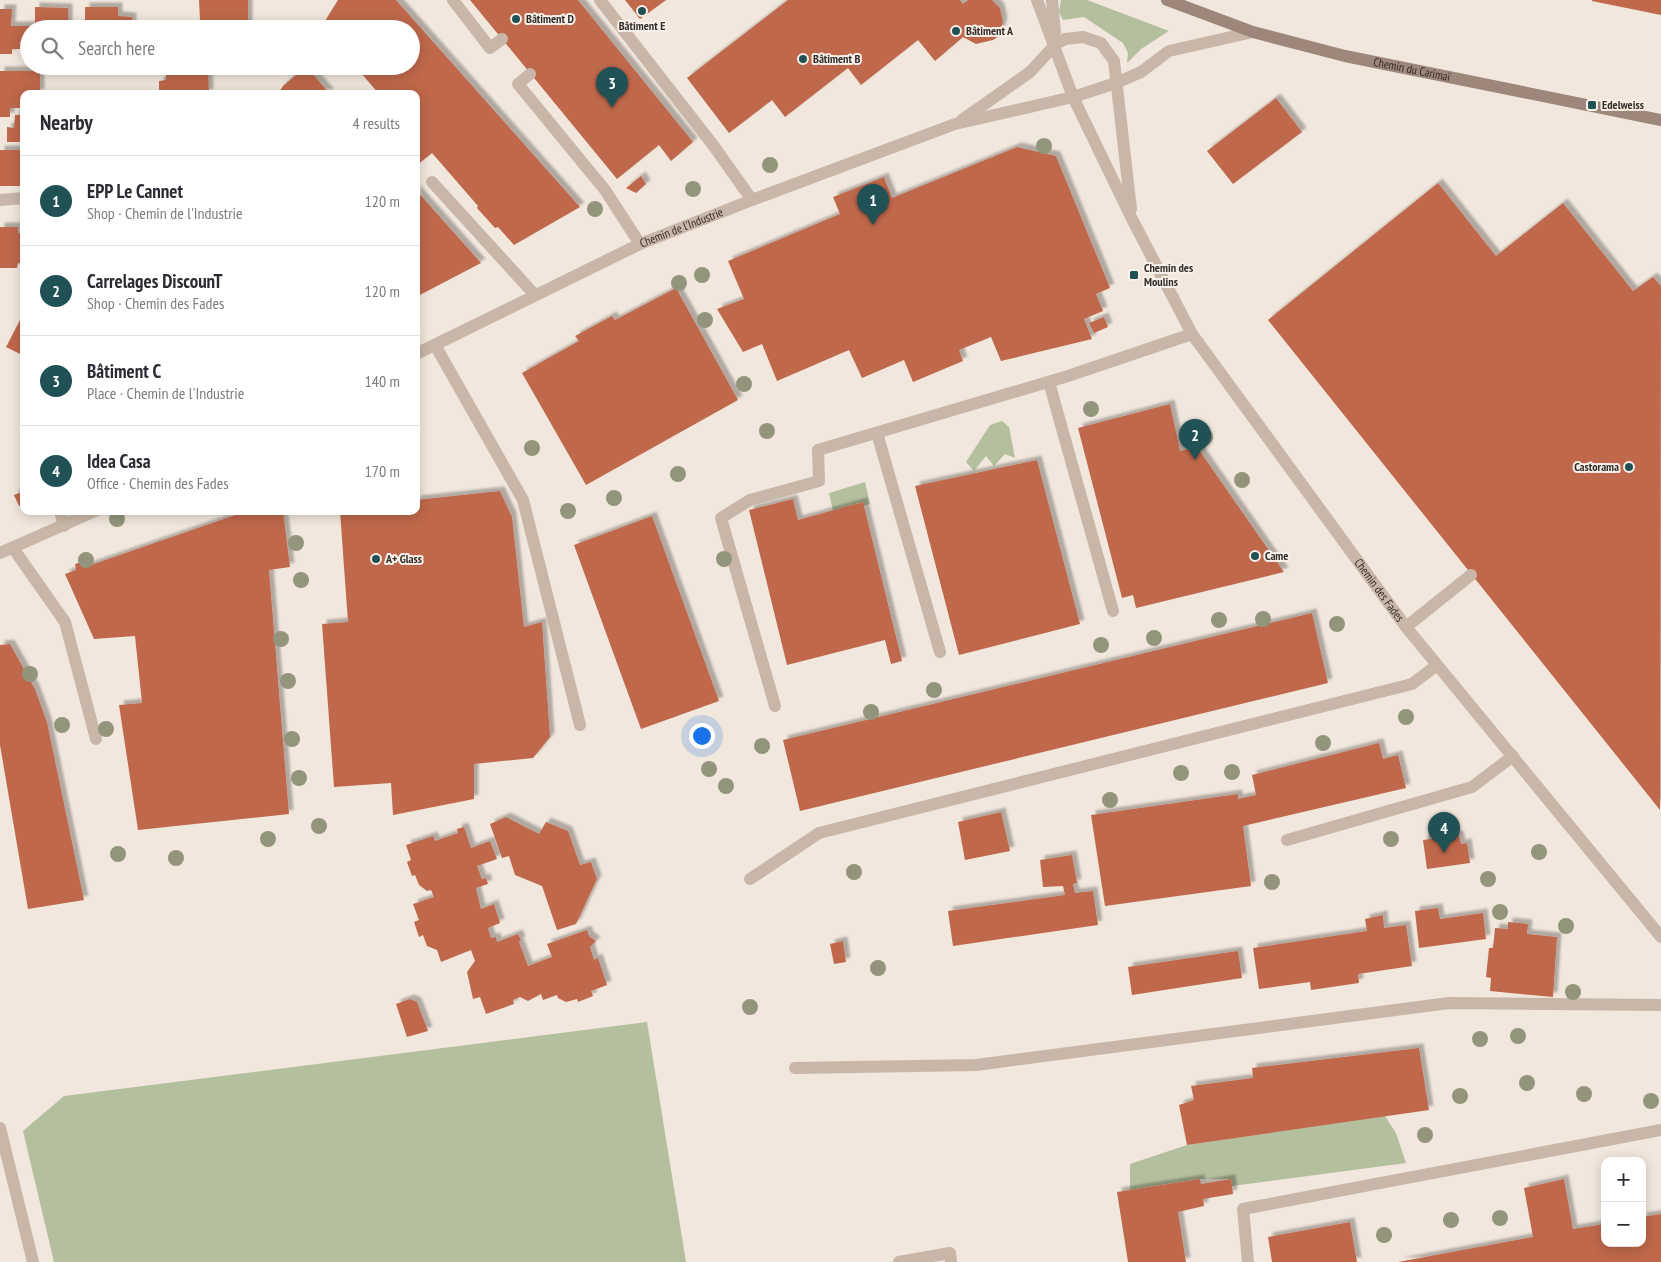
<!DOCTYPE html>
<html lang="en">
<head>
<meta charset="utf-8">
<style>
	body { margin:0; font-family:"PT Sans Narrow",sans-serif; background:#f2f2f3; color:#2b2b33 }
	.controls { position:absolute; right:15px; bottom:15px; display:grid; overflow:hidden; border-radius:10px; box-shadow:0 2px 12px #0003 }
	.controls button { width:45px; height:45px; display:grid; place-items:center; padding:0; border:0; border-bottom:1px solid #e1e1e2; background:#fff; color:#2b2b33; font:25px sans-serif }
	.you { position:absolute; left:701px; top:735px; width:18px; height:18px; margin:-12px; border:4px solid #fff; border-radius:50%; background:#1a73e8; box-shadow:0 0 0 8px #1a73e833 }
	.badge { display:grid; place-items:center; width:32px; height:32px; border-radius:50%; background:#205155; color:#fff; font-size:16px; font-weight:700 }
	.pin { position:absolute; translate:-50% -41px; filter:drop-shadow(0 1px 2px #0008) }
	.pin::after { content:''; position:absolute; top:26px; width:18px; height:15px; background:inherit; clip-path:polygon(0 0,100% 0,50% 100%) }
	.list { margin:0; padding:0; list-style:none }
	h2 { display:flex; justify-content:space-between; align-items:center; height:65px; margin:0; padding:0 20px; font-size:21px }
	h2 small { font-size:16px; font-weight:400; color:#7c7c81 }
	.list li { display:grid; grid-template-columns:32px 1fr auto; gap:15px; align-items:center; box-sizing:border-box; height:90px; padding:0 20px; border-top:1px solid #e1e1e2 }
	.list b { display:block; font-size:19px; white-space:nowrap }
	.list p { margin:0; font-size:16px; white-space:nowrap; color:#7c7c81 }
	.list em { font-size:16px; font-style:normal; color:#7c7c81 }
	.icon { flex:none; width:28px; height:28px; fill:none; stroke:currentColor; stroke-width:2; stroke-linecap:round; stroke-linejoin:round }
	.map { position:relative; flex:none; width:1661px; height:1262px; overflow:hidden }
	.search { position:absolute; background:#fff; box-shadow:0 2px 12px #0003; left:20px; top:20px; width:400px; height:55px; display:flex; align-items:center; gap:12px; box-sizing:border-box; padding:0 18px; border-radius:28px; color:#7c7c81; font-size:19px }
	.panel { position:absolute; background:#fff; box-shadow:0 2px 12px #0003; left:20px; top:90px; width:400px; height:425px; border-radius:10px }
	.map>svg:first-child { display:block }
	.green { fill:#b4bf9d }
	.building { fill:#bf684c; filter:url(#shadow) }
	.lines { fill:none; stroke-linecap:round; stroke-linejoin:round }
	.lane { stroke:#c8b7a9; stroke-width:12 }
	.street { stroke:#c8b7a9; stroke-width:12 }
	.secondary { stroke:#9c877a; stroke-width:12 }
	.tree { fill:#92957c }
	.poi-dot { fill:#205155; stroke:#f9f1e9; stroke-width:2 }
	.labels { text-anchor:middle; stroke-width:4; stroke-linejoin:round; paint-order:stroke }
	.poi-label { font-size:12px; font-weight:bold; fill:#362d28; stroke:#f9f1e9; text-anchor:start }
	.street-label { font-size:12px; fill:#362d28; stroke:#f9f1e9 }
</style>
</head>
<body>
<div class="map">
<svg width="1661" height="1262" viewBox="0 0 1661 1262">
	<defs>
		<filter id="shadow"><feDropShadow dx="4.5" dy="-4.5" stdDeviation="1" flood-color="#0004"/></filter>
	</defs>
	<rect width="100%" height="100%" fill="#f1e7dc"/>
	<path class="green" d="M1061,0H1087L1169,31L1141,49L1127,63L1128,53L1123,43L1084,17L1063,20L1059,12Z
		M1002,421L1009,427L1015,458L1005,454L994,466L986,456L974,471L966,462L990,425Z
		M865,482L870,504L863,506L862,502L833,511L829,493Z
		M647,1022L686,1262H54L23,1131L64,1096Z
		M1385,1116L1396,1133L1406,1163L1232,1186L1230,1179H1200L1130,1190V1164L1187,1145Z"/>
	<path class="building" d="M199,0H248V29H202V20H200Z
		M338,0H396L580,207L514,245L498,227L495,228L477,208L478,206L432,153L416,166V94H379L355,66H411V29H320Z
		M470,0H578L693,142L671,161L659,145L617,179Z
		M625,0H666L640,19Z
		M788,0H960L963,4L968,0H992L1000,8L1003,22L999,36L993,40L976,44L963,37L935,61L918,40L861,85L848,68L785,117L772,100L729,133L687,78Z
		M1592,0H1661V15L1592,1Z
		M35,7L68,8V29H29V49H12V54H0V9H12L11,26H35Z
		M85,7H118V16L132,17V29H85Z
		M166,66H208L209,94H159V81L166,80Z
		M306,66L330,94H278L283,86Z
		M0,71H40V94H24V108H10V117H0Z
		M1276,98L1302,132L1233,184L1207,151Z
		M15,115H24V142H7V127L14,128Z
		M1017,147L1056,156L1110,288L1096,294L1103,311L1084,319L1092,339L1001,361L991,337L959,350L963,361L913,382L904,360L862,378L849,350L777,381L762,344L743,352L717,309L744,299L728,261L840,214L833,197L884,177L892,198Z
		M0,150H24V186H0Z
		M641,176L646,184L636,193L626,188Z
		M1438,183L1496,256L1563,203L1633,291L1653,277L1661,286L1660,810L1268,320Z
		M416,190L481,263L416,297Z
		M0,227H18V233H24V263H18L17,268H0Z
		M676,288L738,400L586,485L522,373L579,341L575,336L612,316L615,320Z
		M1104,317L1108,327L1094,333L1089,323Z
		M20,320L24,322V356L6,347Z
		M1170,404L1180,451L1197,447L1284,572L1136,608L1133,595L1122,598L1078,428Z
		M1037,460L1080,624L959,655L915,486Z
		M24,491V504L19,506L14,495Z
		M500,491L512,517L524,627L542,622L550,737L533,758L474,764V799L393,815L391,783L334,787L322,624L348,622L340,511H416V500Z
		M793,499L798,520L863,502L902,661L891,664L885,640L787,665L749,510Z
		M247,511H283L290,567L269,570L289,814L138,830L119,705L142,703L135,636L94,639L65,574L76,570L75,564L86,561L88,566Z
		M652,516L719,701L641,729L574,545Z
		M1312,613L1328,683L800,811L783,740Z
		M10,644L35,689L47,722L84,900L28,909L0,745V645Z
		M1379,743L1383,759L1398,755L1406,788L1243,826L1251,886L1105,906L1091,815L1238,794V799L1256,795L1252,775Z
		M1001,812L1010,851L965,860L958,822Z
		M506,817L539,834L546,822L568,831L580,865L591,862L597,879L576,924L557,930L542,886L515,875L509,856L502,858L490,824Z
		M464,827L471,848L490,841L497,859L477,866L482,879L486,878L488,884L476,888L481,909L494,904L500,923L488,928L491,938L496,937L497,942L518,934L521,940L519,942L528,966L552,957L547,944L587,930L589,936L596,941L590,947L594,960L598,958L607,985L591,991L593,996L578,1002L577,999L566,1002L558,998L557,995L543,1000L541,994L528,1001L520,997L513,1000L514,1004L486,1014L480,997L473,999L467,972L475,961L471,950L441,962L437,950L427,946L423,935L419,937L414,922L419,920L413,904L434,897L431,890L427,891L419,885L415,875L412,876L407,862L411,860L406,845L433,836L435,841L458,833L457,829Z
		M1459,835L1461,844L1467,843L1470,863L1427,869L1423,840Z
		M1072,855L1077,883L1073,884L1075,893L1093,891L1098,925L953,946L948,911L1065,895L1063,886L1043,887L1040,860Z
		M1438,908L1440,919L1483,913L1486,939L1419,948L1415,911Z
		M1383,915L1384,928L1406,925L1412,966L1358,974L1359,983L1311,990L1310,982L1259,989L1253,948L1367,931L1365,919Z
		M1508,922L1528,924L1527,934L1557,937L1553,997L1490,991L1491,978L1486,977L1489,948H1493L1495,928L1508,929Z
		M843,941L846,962L834,964L830,944Z
		M1238,951L1242,978L1132,995L1128,967Z
		M410,999L417,1002L428,1031L407,1037L396,1004Z
		M1419,1048L1429,1110L1187,1145L1179,1105L1194,1100L1191,1086L1253,1078L1252,1068Z
		M1200,1179L1201,1184L1231,1179L1233,1194L1203,1199L1204,1206L1178,1212L1186,1262H1128L1117,1192Z
		M1564,1179L1573,1229L1605,1224V1243H1642V1217L1661,1214V1262H1398L1533,1237L1524,1188Z
		M1350,1222L1357,1262H1272L1268,1237Z"/>
	<g class="lines">
		<path class="lane" d="M453,0L490,48L502,39
			M600,0L713,145L752,200
			M530,74L518,84L605,190L640,244
			M432,182L535,295
			M0,200L24,198
			M435,345L523,500L580,725
			M1049,382L1113,611
			M877,433L940,652
			M60,511L64,526
			M13,548L65,622L96,739
			M1406,627L1471,575
			M775,706L721,518L750,500L819,481L818,450
			M1287,840L1472,787L1513,756
			M750,879L819,833L1412,684L1437,665
			M795,1068L976,1065L1449,1003L1661,1005
			M899,1262L950,1253L951,1262
			M1248,1262L1243,1209L1661,1130"/>
		<g class="street">
			<path id="s1" d="M1037,0L1073,97L1132,219L1192,334L1406,627L1661,937"/>
			<path d="M1052,0L1055,32"/>
			<path d="M962,120L1030,72L1056,44L1065,39L1083,37L1101,43L1114,61L1131,209"/>
			<path id="s2" d="M416,354L640,244L752,200L955,124L1073,97L1116,83L1141,72L1169,51L1253,32"/>
			<path d="M818,450L1068,376L1192,334"/>
			<path d="M0,553L95,511"/>
			<path d="M0,1128L33,1262"/>
		</g>
		<path class="secondary" id="s3" d="M1167,0L1253,32L1345,56L1661,120"/>
	</g>
	<g class="tree">
		<circle cx="1044" cy="146" r="8"/>
		<circle cx="770" cy="165" r="8"/>
		<circle cx="693" cy="189" r="8"/>
		<circle cx="595" cy="209" r="8"/>
		<circle cx="702" cy="275" r="8"/>
		<circle cx="679" cy="283" r="8"/>
		<circle cx="705" cy="320" r="8"/>
		<circle cx="744" cy="384" r="8"/>
		<circle cx="1091" cy="409" r="8"/>
		<circle cx="767" cy="431" r="8"/>
		<circle cx="1205" cy="437" r="8"/>
		<circle cx="532" cy="448" r="8"/>
		<circle cx="678" cy="474" r="8"/>
		<circle cx="1242" cy="480" r="8"/>
		<circle cx="614" cy="498" r="8"/>
		<circle cx="568" cy="511" r="8"/>
		<circle cx="117" cy="519" r="8"/>
		<circle cx="296" cy="543" r="8"/>
		<circle cx="724" cy="559" r="8"/>
		<circle cx="86" cy="560" r="8"/>
		<circle cx="301" cy="580" r="8"/>
		<circle cx="1263" cy="619" r="8"/>
		<circle cx="1219" cy="620" r="8"/>
		<circle cx="1337" cy="624" r="8"/>
		<circle cx="1154" cy="638" r="8"/>
		<circle cx="281" cy="639" r="8"/>
		<circle cx="1101" cy="645" r="8"/>
		<circle cx="30" cy="674" r="8"/>
		<circle cx="288" cy="681" r="8"/>
		<circle cx="934" cy="690" r="8"/>
		<circle cx="871" cy="712" r="8"/>
		<circle cx="1406" cy="717" r="8"/>
		<circle cx="62" cy="725" r="8"/>
		<circle cx="106" cy="729" r="8"/>
		<circle cx="292" cy="739" r="8"/>
		<circle cx="1323" cy="743" r="8"/>
		<circle cx="762" cy="746" r="8"/>
		<circle cx="709" cy="769" r="8"/>
		<circle cx="1232" cy="772" r="8"/>
		<circle cx="1181" cy="773" r="8"/>
		<circle cx="299" cy="778" r="8"/>
		<circle cx="726" cy="786" r="8"/>
		<circle cx="1110" cy="800" r="8"/>
		<circle cx="319" cy="826" r="8"/>
		<circle cx="268" cy="839" r="8"/>
		<circle cx="1391" cy="839" r="8"/>
		<circle cx="1539" cy="852" r="8"/>
		<circle cx="118" cy="854" r="8"/>
		<circle cx="176" cy="858" r="8"/>
		<circle cx="854" cy="872" r="8"/>
		<circle cx="1488" cy="879" r="8"/>
		<circle cx="1272" cy="882" r="8"/>
		<circle cx="1500" cy="912" r="8"/>
		<circle cx="1566" cy="926" r="8"/>
		<circle cx="878" cy="968" r="8"/>
		<circle cx="1573" cy="992" r="8"/>
		<circle cx="750" cy="1007" r="8"/>
		<circle cx="1518" cy="1036" r="8"/>
		<circle cx="1480" cy="1039" r="8"/>
		<circle cx="1527" cy="1083" r="8"/>
		<circle cx="1584" cy="1094" r="8"/>
		<circle cx="1460" cy="1096" r="8"/>
		<circle cx="1651" cy="1101" r="8"/>
		<circle cx="1425" cy="1135" r="8"/>
		<circle cx="1500" cy="1218" r="8"/>
		<circle cx="1451" cy="1220" r="8"/>
		<circle cx="1384" cy="1235" r="8"/>
	</g>
	<g class="poi-dot">
		<circle cx="642" cy="11" r="5"/>
		<circle cx="516" cy="19" r="5"/>
		<circle cx="956" cy="31" r="5"/>
		<circle cx="803" cy="59" r="5"/>
		<rect x="1587" y="100" width="10" height="10" rx="2.5"/>
		<rect x="1129" y="270" width="10" height="10" rx="2.5"/>
		<circle cx="1629" cy="467" r="5"/>
		<circle cx="1255" cy="556" r="5"/>
		<circle cx="376" cy="559" r="5"/>
	</g>
	<g class="labels">
		<g class="poi-label">
			<text x="526" y="23">Bâtiment D</text>
			<text x="642" y="30" text-anchor="middle">Bâtiment E</text>
			<text x="966" y="35">Bâtiment A</text>
			<text x="813" y="63">Bâtiment B</text>
			<text x="1602" y="109">Edelweiss</text>
			<text x="1144" y="272">Chemin des<tspan x="1144" dy="14">Moulins</tspan></text>
			<text x="1619" y="471" text-anchor="end">Castorama</text>
			<text x="1265" y="560">Came</text>
			<text x="386" y="563">A+ Glass</text>
		</g>
		<g class="street-label">
			<text dy="4" stroke="none"><textPath href="#s3" startOffset="255">Chemin du Carimaï</textPath></text>
			<text dy="4" stroke="none"><textPath href="#s2" startOffset="294">Chemin de l'Industrie</textPath></text>
			<text dy="4" stroke="none"><textPath href="#s1" startOffset="686">Chemin des Fades</textPath></text>
		</g>
	</g>
</svg>
<div class="controls">
<button>+</button>
<button>−</button>
</div>
<div class="you"></div>
<div class="pin badge" style="left:873px;top:225px">1</div>
<div class="pin badge" style="left:1195px;top:460px">2</div>
<div class="pin badge" style="left:612px;top:108px">3</div>
<div class="pin badge" style="left:1444px;top:853px">4</div>
<div class="search"><svg class="icon" aria-label="search" viewBox="0 0 24 24"><circle cx="10" cy="10" r="6"/><path d="M15 15l6 6"/></svg>Search here</div>
<section class="panel">
<h2>Nearby<small>4 results</small></h2>
<ul class="list">
<li><span class="badge">1</span><div><b>EPP Le Cannet</b><p>Shop · Chemin de l'Industrie</p></div><em>120 m</em></li>
<li><span class="badge">2</span><div><b>Carrelages DiscounT</b><p>Shop · Chemin des Fades</p></div><em>120 m</em></li>
<li><span class="badge">3</span><div><b>Bâtiment C</b><p>Place · Chemin de l'Industrie</p></div><em>140 m</em></li>
<li><span class="badge">4</span><div><b>Idea Casa</b><p>Office · Chemin des Fades</p></div><em>170 m</em></li>
</ul>
</section>
</div>
</body>
</html>
